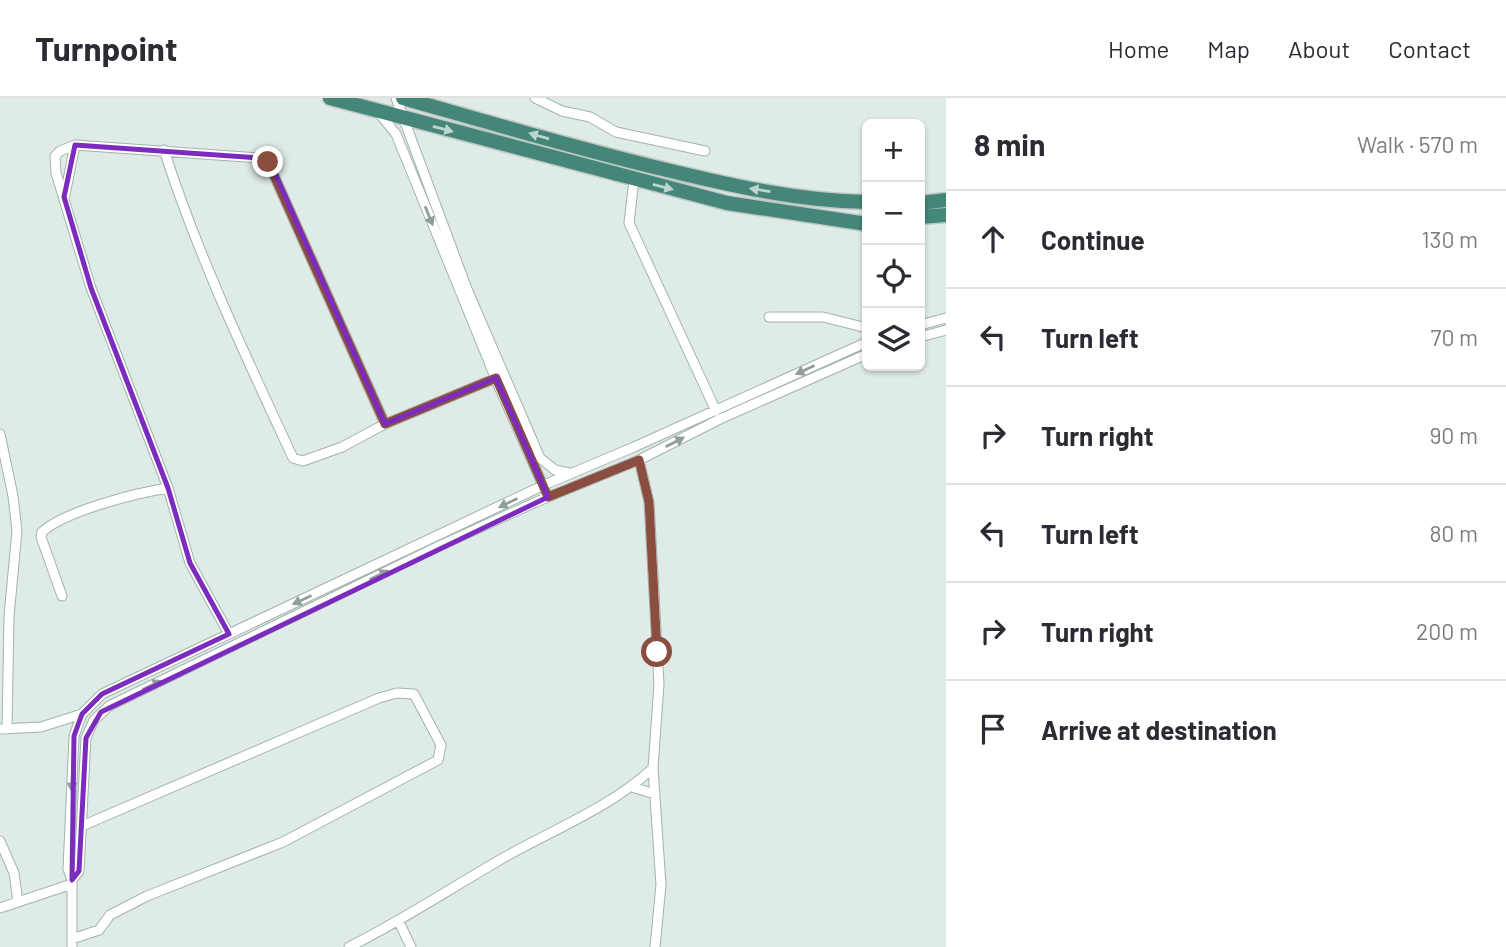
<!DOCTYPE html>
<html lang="en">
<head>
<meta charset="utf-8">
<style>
	body { margin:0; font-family:Barlow,sans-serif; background:#f7f7f7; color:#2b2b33 }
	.controls { position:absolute; right:21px; top:21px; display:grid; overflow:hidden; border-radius:10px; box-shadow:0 2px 5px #0004 }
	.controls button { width:63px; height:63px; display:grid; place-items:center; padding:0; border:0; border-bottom:2px solid #e1e1e2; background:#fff; color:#2b2b33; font:35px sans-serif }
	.stop { position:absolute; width:21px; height:21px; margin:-16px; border:5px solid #894e3f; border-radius:50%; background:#fff }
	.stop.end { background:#894e3f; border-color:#fff; box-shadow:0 2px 7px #0008 }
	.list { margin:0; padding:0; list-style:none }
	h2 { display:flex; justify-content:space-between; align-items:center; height:91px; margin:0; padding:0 28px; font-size:30px }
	h2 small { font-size:23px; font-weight:400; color:#7c7c81 }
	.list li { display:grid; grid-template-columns:46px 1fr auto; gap:21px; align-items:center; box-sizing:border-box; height:98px; padding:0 28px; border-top:2px solid #e1e1e2 }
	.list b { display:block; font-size:26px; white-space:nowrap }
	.list em { font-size:23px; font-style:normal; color:#7c7c81 }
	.icon { flex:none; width:38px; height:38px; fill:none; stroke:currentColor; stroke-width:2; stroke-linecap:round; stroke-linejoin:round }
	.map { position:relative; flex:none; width:946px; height:849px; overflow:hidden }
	header { display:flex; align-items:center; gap:42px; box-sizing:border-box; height:98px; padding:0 35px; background:#fff; border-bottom:2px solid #e1e1e2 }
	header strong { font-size:33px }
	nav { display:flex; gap:38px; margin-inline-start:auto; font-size:24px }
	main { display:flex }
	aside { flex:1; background:#fff }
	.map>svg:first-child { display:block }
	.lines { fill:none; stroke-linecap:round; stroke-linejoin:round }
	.minor-casing { stroke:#a2b3ad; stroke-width:11 }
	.trunk-casing { stroke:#c0c8c6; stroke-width:17 }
	.minor { stroke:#fff; stroke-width:9 }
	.trunk { stroke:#448778; stroke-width:14 }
	.oneway { fill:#bcd6cf }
	.oneway2 { fill:#8f9e9a }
	.route { stroke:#894e3f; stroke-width:9 }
	.marked { fill:none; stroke:#7b2cbf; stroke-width:5; stroke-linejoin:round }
</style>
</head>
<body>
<header>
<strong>Turnpoint</strong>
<nav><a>Home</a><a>Map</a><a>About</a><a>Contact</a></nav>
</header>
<main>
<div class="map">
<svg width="946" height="849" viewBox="0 0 946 849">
	<rect width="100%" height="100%" fill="#dfebe6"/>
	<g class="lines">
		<g class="minor-casing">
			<path id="minor" d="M396,0L467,191L540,360L555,372L569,375
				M535,0L562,13L590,19L616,34L705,53
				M379,15L396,36L500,291L545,392
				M164,52C198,158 246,259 293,360L303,363L342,349L385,326L496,280
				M634,82L629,125L716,313
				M65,97L75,47
				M769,219H823L867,230
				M920,227L946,220
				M920,239L946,232
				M0,336L13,398L17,433L9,518L7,631
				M639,362L649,404L659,586L653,670L661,787L655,849
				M62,498L41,439L42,434C65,413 136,395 168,390
				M229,536L190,465L168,390L91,190L56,75L55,58L60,53L75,47L260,60L268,64L385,326
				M0,631L41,629L82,616
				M632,689L655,696
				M0,743L14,775L18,804
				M72,782L79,773L86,640L94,622L109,608L439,448L536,404L639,362L720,321L867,256
				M0,810L72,786
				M399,824L411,849
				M72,841L99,832L110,817L147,798L283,744L438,662L441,647L414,596L397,595L379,600L82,728
				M72,849V782L68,771L74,638L82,616L102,596L544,387L634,349L867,244
				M349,849C401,823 448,792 498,763C549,733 609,711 653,670"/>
		</g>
		<g class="trunk-casing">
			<path id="trunk" d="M330,0L727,105L867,126
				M403,0C491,25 578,51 667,72C733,88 799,103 867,104
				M920,105L946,102
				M920,119L946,117"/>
		</g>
		<use href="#minor" class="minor"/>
		<use href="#trunk" class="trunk"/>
	</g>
	<defs><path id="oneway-solid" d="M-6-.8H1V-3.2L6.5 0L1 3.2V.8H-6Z" transform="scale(1.75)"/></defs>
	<g class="oneway">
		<use href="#oneway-solid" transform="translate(443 31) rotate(15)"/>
		<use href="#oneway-solid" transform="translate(539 38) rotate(-164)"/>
		<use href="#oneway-solid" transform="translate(663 89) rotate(14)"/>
		<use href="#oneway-solid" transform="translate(760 92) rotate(-171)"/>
	</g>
	<g class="oneway2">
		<use href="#oneway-solid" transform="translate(429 118) rotate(68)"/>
		<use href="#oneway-solid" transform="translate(805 272) rotate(155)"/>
		<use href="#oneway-solid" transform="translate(675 344) rotate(-27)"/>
		<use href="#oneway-solid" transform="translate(508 405) rotate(154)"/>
		<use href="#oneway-solid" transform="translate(379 477) rotate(-26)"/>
		<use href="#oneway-solid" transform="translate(302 502) rotate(155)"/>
		<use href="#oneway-solid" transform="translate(152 587) rotate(-26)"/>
		<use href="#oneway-solid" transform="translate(72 683) rotate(93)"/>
	</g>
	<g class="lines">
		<path class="route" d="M268,64L385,326L496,280L548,399L639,362L649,404L657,554"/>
	</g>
	<path class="marked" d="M75,47L260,60L274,73L385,326L496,280L548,399L101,614L86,640L79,773L72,782L74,638L82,616L102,596L229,536L190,465L168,390L91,190L64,99Z"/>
</svg>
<div class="controls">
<button>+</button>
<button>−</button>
<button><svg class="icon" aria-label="locate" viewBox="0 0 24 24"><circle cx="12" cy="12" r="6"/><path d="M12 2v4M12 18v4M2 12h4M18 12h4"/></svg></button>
<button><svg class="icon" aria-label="layers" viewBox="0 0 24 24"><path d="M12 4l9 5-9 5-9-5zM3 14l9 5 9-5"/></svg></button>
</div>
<div class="stop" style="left:657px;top:554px"></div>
<div class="stop end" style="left:268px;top:64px"></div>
</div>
<aside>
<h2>8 min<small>Walk · 570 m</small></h2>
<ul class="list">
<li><svg class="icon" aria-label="ahead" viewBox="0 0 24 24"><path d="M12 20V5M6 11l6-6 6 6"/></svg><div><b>Continue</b></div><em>130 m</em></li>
<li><svg class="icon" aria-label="left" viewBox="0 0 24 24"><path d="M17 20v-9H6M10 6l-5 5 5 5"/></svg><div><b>Turn left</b></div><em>70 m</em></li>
<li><svg class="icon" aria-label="right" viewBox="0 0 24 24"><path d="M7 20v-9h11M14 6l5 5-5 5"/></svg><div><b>Turn right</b></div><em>90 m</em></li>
<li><svg class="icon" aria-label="left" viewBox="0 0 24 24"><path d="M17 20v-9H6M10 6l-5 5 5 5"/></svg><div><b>Turn left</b></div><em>80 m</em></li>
<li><svg class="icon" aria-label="right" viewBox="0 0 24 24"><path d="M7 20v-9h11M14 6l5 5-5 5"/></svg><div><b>Turn right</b></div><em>200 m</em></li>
<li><svg class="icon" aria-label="arrive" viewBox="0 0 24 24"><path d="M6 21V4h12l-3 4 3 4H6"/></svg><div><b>Arrive at destination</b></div></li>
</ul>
</aside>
</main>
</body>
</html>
